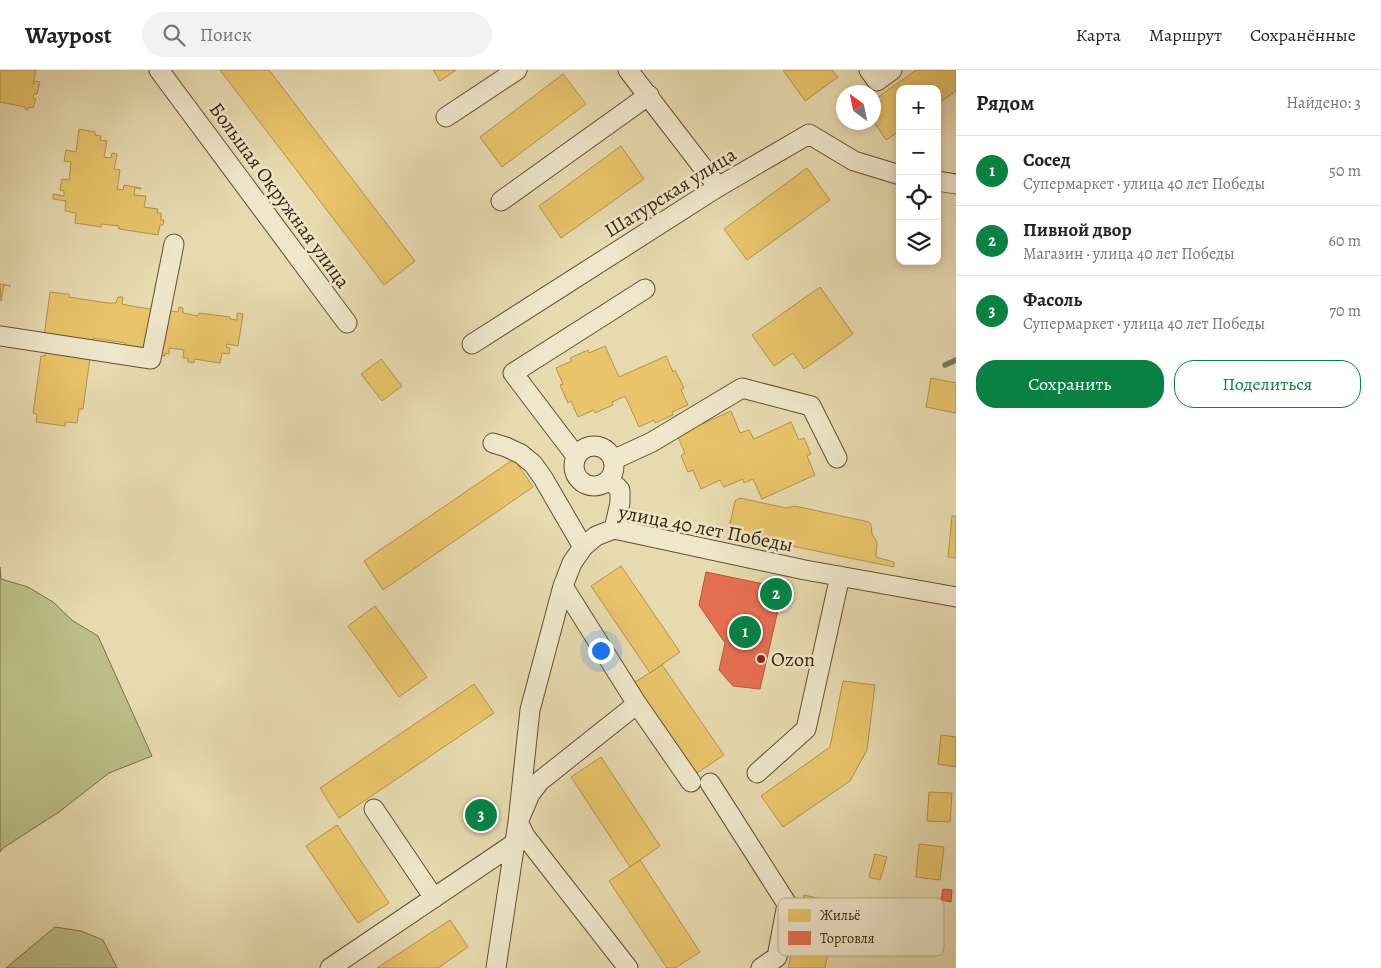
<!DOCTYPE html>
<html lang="ru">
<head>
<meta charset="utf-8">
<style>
	body { margin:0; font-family:Alegreya,serif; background:#f2f2f2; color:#222 }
	.controls { position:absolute; right:15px; top:15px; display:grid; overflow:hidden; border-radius:10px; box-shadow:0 2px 8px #0003 }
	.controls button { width:45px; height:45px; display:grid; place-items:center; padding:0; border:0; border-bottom:1px solid #e0e0e0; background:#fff; color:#222; font:25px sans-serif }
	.compass { position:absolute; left:836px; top:15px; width:45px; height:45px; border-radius:50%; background:#fff; box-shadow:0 2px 8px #0003; rotate:327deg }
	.you { position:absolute; left:600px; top:580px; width:18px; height:18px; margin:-12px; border:4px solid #fff; border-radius:50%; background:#1a73e8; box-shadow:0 0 0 8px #1a73e833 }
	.badge { display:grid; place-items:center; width:32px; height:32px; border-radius:50%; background:#0b8043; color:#fff; font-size:16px; font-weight:700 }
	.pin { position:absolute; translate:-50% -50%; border:2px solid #fff; box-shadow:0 1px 5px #0006 }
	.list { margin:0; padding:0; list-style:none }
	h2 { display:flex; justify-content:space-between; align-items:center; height:65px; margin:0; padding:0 20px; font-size:21px }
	h2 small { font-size:16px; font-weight:400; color:#767676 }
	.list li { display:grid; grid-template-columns:32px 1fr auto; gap:15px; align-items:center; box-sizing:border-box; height:70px; padding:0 20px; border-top:1px solid #e0e0e0 }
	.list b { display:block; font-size:19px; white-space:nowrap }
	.list p { margin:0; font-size:16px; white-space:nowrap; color:#767676 }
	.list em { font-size:16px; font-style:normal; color:#767676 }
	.actions { display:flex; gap:10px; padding:15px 20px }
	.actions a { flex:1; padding:11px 0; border:1px solid #0b8043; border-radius:20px; text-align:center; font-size:18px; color:#0b8043 }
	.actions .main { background:#0b8043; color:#fff }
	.icon { flex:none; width:28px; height:28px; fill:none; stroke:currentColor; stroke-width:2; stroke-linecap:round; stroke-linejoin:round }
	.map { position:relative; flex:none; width:956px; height:898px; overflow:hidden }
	header { display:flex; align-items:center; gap:30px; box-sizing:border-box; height:70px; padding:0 25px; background:#fff; border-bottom:1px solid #e0e0e0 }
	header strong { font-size:24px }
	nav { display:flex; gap:28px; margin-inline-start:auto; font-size:18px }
	.search { width:350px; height:45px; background:#f2f2f2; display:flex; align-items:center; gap:12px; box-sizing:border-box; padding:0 18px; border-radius:28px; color:#767676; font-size:19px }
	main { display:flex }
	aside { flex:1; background:#fff }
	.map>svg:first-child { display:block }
	.green { fill:#bbbe87; stroke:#7a6e44 }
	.homes { fill:#e9c46a; stroke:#b4924a }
	.shops { fill:#e76f51; stroke:#b25739 }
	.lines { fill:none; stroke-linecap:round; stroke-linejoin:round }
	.stream { stroke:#717d65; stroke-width:5.5 }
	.minor-casing { stroke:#644e2c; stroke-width:21 }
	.minor { stroke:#efe7cb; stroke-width:19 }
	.poi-dot { fill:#8f2418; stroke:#efe7cb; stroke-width:2 }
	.labels { text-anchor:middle; stroke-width:5; stroke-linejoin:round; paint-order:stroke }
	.street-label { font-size:20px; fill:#381f00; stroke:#efe7cb }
	.poi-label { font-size:20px; fill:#381f00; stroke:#efe7cb; text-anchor:start }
	.key { fill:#efe7cb; stroke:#b8ab8e; stroke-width:1 }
	.key-label { font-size:14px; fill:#381f00 }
</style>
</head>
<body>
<header>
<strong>Waypost</strong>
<div class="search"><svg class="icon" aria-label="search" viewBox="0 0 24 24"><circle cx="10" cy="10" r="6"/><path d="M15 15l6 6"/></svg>Поиск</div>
<nav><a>Карта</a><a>Маршрут</a><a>Сохранённые</a></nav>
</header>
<main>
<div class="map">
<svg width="956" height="898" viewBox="0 0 956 898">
	<rect width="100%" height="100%" fill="#e7daaf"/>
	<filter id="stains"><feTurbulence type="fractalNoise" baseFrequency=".004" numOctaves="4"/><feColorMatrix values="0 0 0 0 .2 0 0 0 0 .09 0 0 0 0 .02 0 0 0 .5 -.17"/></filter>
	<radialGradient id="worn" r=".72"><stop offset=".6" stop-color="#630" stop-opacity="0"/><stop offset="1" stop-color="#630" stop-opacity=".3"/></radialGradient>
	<path class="green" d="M0,497L1,509L28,517L53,532L73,551L98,566L152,686L109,703L59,742L3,778L0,782Z
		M55,857L81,861L103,870L117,898H6Z"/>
	<path class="homes" d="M0,0H36L33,14L35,11L40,12L37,24H34L33,28L36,29L33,38L28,37V40L25,39V37L0,32Z
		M220,0H269L415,191L384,215Z
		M433,0H456L440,11Z
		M783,0H832L838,7L805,31Z
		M916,0H956V21L937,34V19H900V61L886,70L874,52V30Z
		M563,4L586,34L502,97L480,67Z
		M79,59L95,62V65L101,66L100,70L107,71L104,87L111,88L112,83L117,84L114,99L120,100L117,119L123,120L124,115L141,118V119L135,118L134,125L146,126L144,137L158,139L157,143H161V150H164L163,155H160L158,165L119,159V156L101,154V157L75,153L76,143L65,141L66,131L53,129V124L64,126V121L60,120L62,109L69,110L71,92L64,91L66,80L76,82Z
		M621,76L644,109L561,168L539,136Z
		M807,98L830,130L747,190L724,159Z
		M0,214L11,216L4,215L1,231Z
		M820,217L853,264L804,299L793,283L774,296L752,265Z
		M50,222L69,224V227L107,233H116L118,227H123L122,234L131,236L170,242V241L178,242L179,237L183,238V243L198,246L199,243L230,247V249L237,250V243L243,244L238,276L227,274L226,277L230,278L229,284L222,283L220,293L194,289V293L188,292V288H183L184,280L169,278V284L165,283V286L125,280L126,273L93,268L92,273H88L86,289L90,290L89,295L83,339H79L77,353L65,352V356L36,352L37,344L33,343L41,286H45L47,275L43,274Z
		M605,276L619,307L666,286L673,302L675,300L684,318L681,320L688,335L672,342L673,345L655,353L654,350L639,357L625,326L612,332L613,335L595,343L594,340L578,347L571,331L568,333L560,315L563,314L556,298L572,291L570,288L588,280L589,283Z
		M381,289L402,316L382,331L361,304Z
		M931,308L956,313V343L926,337Z
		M731,341L740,363L749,360L754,369L791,352L799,370L804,368L811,384L807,386L815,405L762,429L753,409L744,413L743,409L724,417L720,410L701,419L693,400L688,402L681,386L685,383L677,365Z
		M514,389L533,417L383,520L364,491Z
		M740,428L786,438L795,436L869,452L871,455L872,464L877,472L876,487L894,492V497L728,463L735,431Z
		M952,446H956V488L948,487Z
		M621,496L680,582L650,603L591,516Z
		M375,536L427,607L399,627L348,556Z
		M662,595L724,685L694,705L632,614Z
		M843,611L875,615L867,680L850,711L783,757L761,726L830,677Z
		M474,614L494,643L339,748L320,718Z
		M941,665L956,667V697L938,694Z
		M601,687L660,776L630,797L571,707Z
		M929,722L952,723L950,752L927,751Z
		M337,755L389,833L358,853L306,776Z
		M919,774L944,777L940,810L916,807Z
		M875,784L887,787L880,810L869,807Z
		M640,790L700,882L675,898H667L609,811Z
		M804,825L839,833L825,898H788Z
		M450,850L468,877L438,898H377Z
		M919,862L932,864L929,886L917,885Z"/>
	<path class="shops" d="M706,502L783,518L760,619L733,616L719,600L725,573L699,535Z
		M943,819L952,820L951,832L941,830Z"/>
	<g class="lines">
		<path class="stream" d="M945,295L956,290"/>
		<g class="minor-casing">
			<path id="minor" d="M159,0L347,253
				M628,0L718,117
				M869,0L877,11L892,0
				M446,47L517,0
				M937,111L956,114
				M501,131L649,25
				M0,266L151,289L174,174
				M472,274L718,117L809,64L854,91L900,105
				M493,373L506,377L521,384L533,394L543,408L583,477
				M574 396a20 20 0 1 1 40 0a20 20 0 1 1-40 0Z
				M576,386L513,303L645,219
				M613,390L652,372L742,318L811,336L837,388
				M609,409L620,420V433L614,459
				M563,516L637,634
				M757,703L806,659L840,506
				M710,713L787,834L777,887L761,898
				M374,739L434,828
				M330,898L515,773
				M496,898L518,752L530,640L563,516L572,493L583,477L596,466L614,459L805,500L956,527
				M628,898L525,766L518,752L530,724L540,711L637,634L691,712"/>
		</g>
		<use href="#minor" class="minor"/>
	</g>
	<circle class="poi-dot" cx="761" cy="589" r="5"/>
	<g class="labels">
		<g class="street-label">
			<text transform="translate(670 122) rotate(-32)" y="7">Шатурская улица</text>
			<text transform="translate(280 125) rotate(54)" y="7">Большая Окружная улица</text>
			<text transform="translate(706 458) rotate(11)" y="7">улица 40 лет Победы</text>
		</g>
		<g class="poi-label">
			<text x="771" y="596">Ozon</text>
		</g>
	</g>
	<rect x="778" y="828" width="166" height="58" rx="8" class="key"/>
	<rect x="788" y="839" width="23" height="13" fill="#e9c46a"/>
	<rect x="788" y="861" width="23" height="14" fill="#e76f51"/>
	<g class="key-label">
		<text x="820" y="850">Жильё</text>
		<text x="820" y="873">Торговля</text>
	</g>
	<rect width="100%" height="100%" filter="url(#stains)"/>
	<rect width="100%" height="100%" fill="url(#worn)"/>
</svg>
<div class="controls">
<button>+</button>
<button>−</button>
<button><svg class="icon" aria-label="locate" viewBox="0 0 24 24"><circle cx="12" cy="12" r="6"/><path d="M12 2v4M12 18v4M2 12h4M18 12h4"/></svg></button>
<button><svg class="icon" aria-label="layers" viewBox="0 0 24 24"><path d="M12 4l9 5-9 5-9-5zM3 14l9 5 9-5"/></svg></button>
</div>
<svg class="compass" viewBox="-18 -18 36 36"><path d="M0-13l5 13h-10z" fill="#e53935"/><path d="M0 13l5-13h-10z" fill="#767676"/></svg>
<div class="you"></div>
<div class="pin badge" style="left:745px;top:562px">1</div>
<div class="pin badge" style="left:776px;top:524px">2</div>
<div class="pin badge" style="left:481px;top:745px">3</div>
</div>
<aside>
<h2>Рядом<small>Найдено: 3</small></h2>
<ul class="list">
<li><span class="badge">1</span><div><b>Сосед</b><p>Супермаркет · улица 40 лет Победы</p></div><em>50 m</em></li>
<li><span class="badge">2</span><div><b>Пивной двор</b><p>Магазин · улица 40 лет Победы</p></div><em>60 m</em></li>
<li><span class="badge">3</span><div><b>Фасоль</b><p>Супермаркет · улица 40 лет Победы</p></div><em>70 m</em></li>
</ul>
<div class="actions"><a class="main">Сохранить</a><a>Поделиться</a></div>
</aside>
</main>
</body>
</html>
